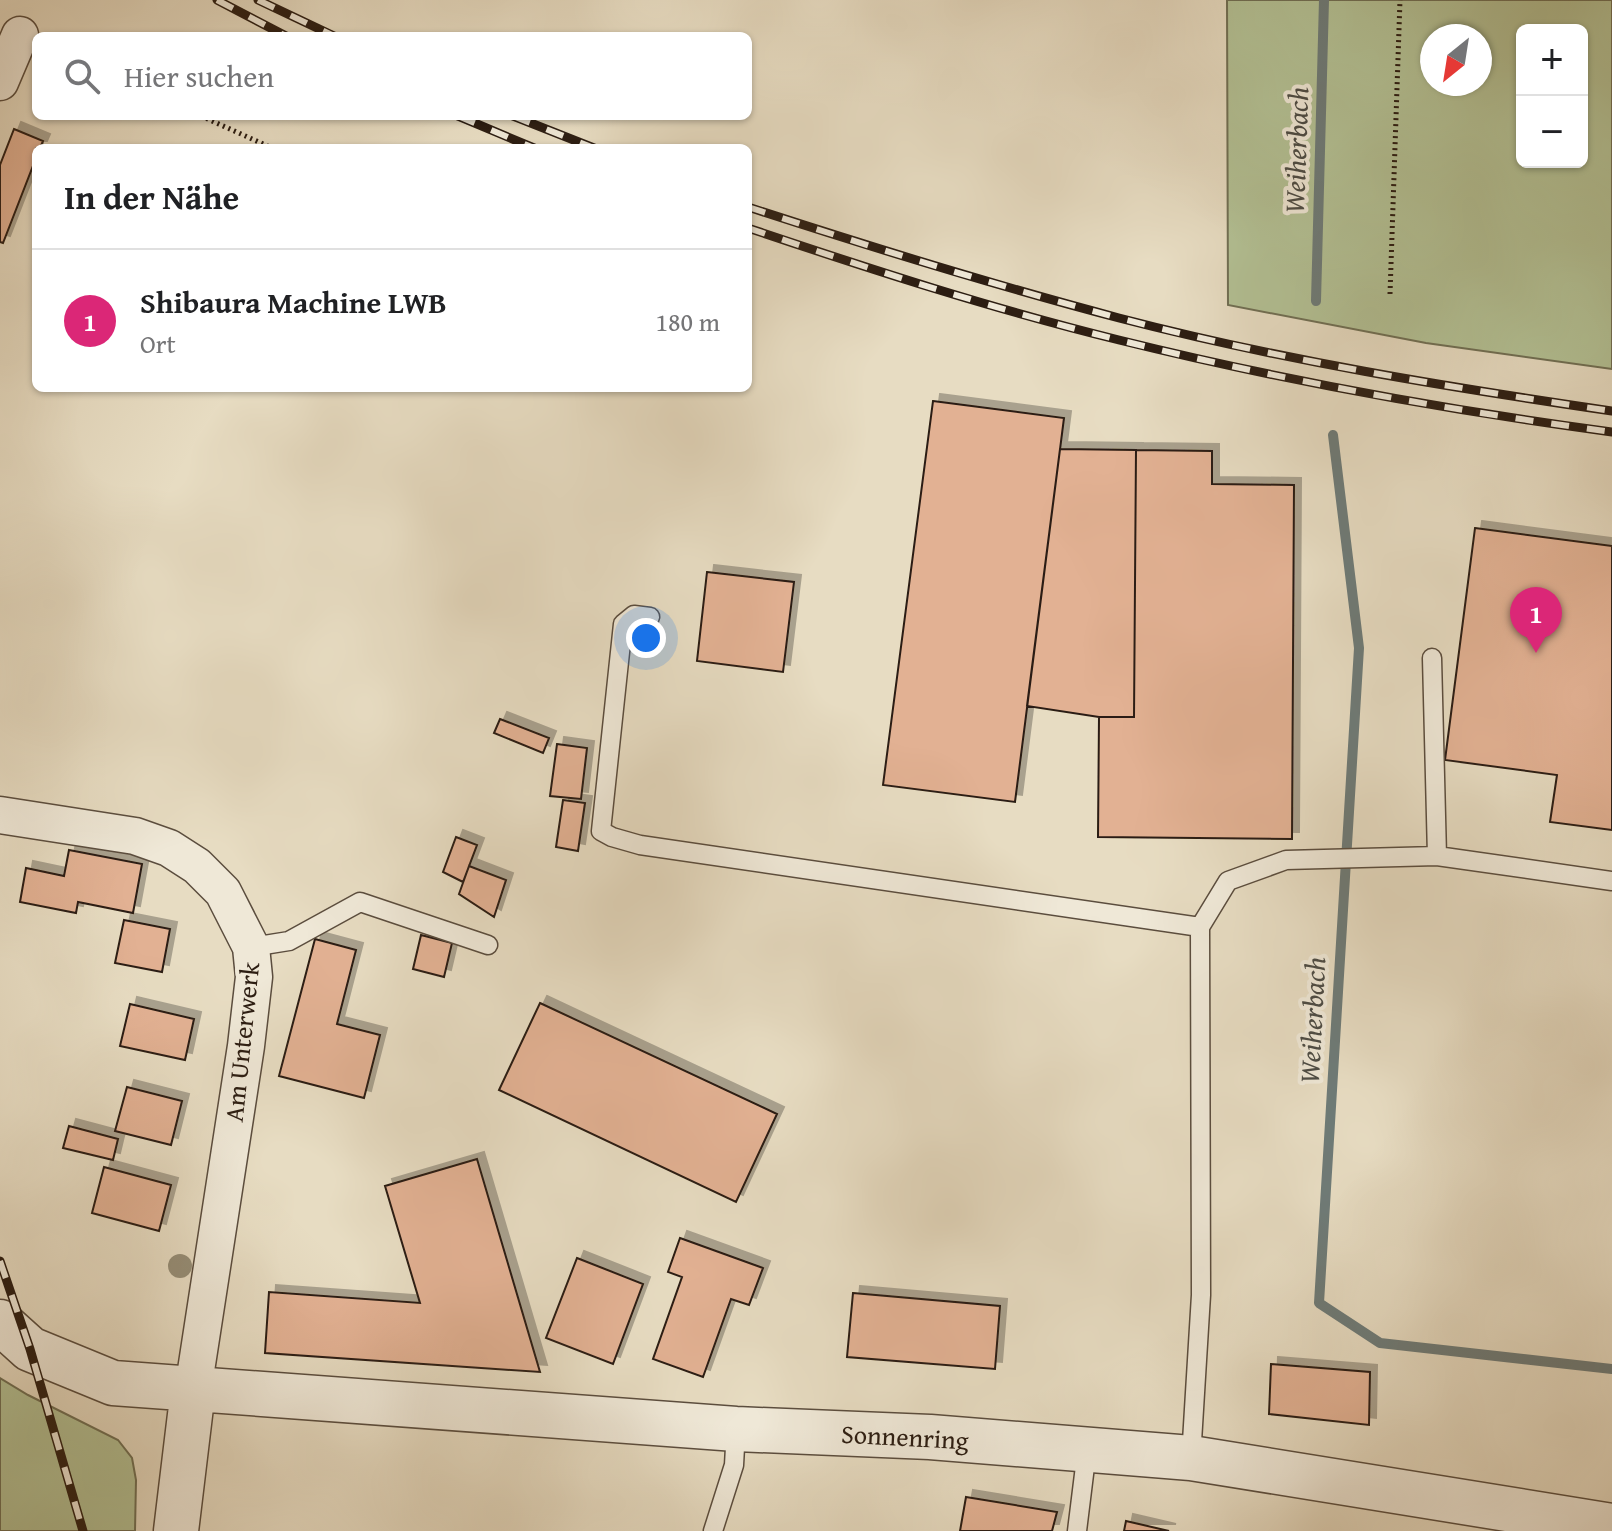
<!DOCTYPE html>
<html lang="de">
<head>
<meta charset="utf-8">
<style>
	body { margin:0; font-family:"Gentium Book Plus",serif; background:#f2f2f2; color:#202124 }
	.controls { position:absolute; right:24px; top:24px; display:grid; overflow:hidden; border-radius:12px; box-shadow:0 2px 6px #0004 }
	.controls button { width:72px; height:72px; display:grid; place-items:center; padding:0; border:0; border-bottom:2px solid #e0e0e0; background:#fff; color:#202124; font:40px sans-serif }
	.compass { position:absolute; left:1420px; top:24px; width:72px; height:72px; border-radius:50%; background:#fff; box-shadow:0 2px 6px #0004; rotate:210deg }
	.you { position:absolute; left:646px; top:638px; width:28px; height:28px; margin:-20px; border:6px solid #fff; border-radius:50%; background:#1a73e8; box-shadow:0 0 0 12px #1a73e833 }
	.badge { display:grid; place-items:center; width:52px; height:52px; border-radius:50%; background:#db2777; color:#fff; font-size:26px; font-weight:700 }
	.pin { position:absolute; translate:-50% -66px; filter:drop-shadow(0 2px 4px #0008) }
	.pin::after { content:''; position:absolute; top:42px; width:28px; height:24px; background:inherit; clip-path:polygon(0 0,100% 0,50% 100%) }
	.list { margin:0; padding:0; list-style:none }
	h2 { display:flex; justify-content:space-between; align-items:center; height:104px; margin:0; padding:0 32px; font-size:34px }
	h2 small { font-size:26px; font-weight:400; color:#757577 }
	.list li { display:grid; grid-template-columns:52px 1fr auto; gap:24px; align-items:center; box-sizing:border-box; height:144px; padding:0 32px; border-top:2px solid #e0e0e0 }
	.list b { display:block; font-size:30px; white-space:nowrap }
	.list p { margin:0; font-size:26px; white-space:nowrap; color:#757577 }
	.list em { font-size:26px; font-style:normal; color:#757577 }
	.icon { flex:none; width:44px; height:44px; fill:none; stroke:currentColor; stroke-width:2; stroke-linecap:round; stroke-linejoin:round }
	.map { position:relative; flex:none; width:1612px; height:1531px; overflow:hidden }
	.search { position:absolute; background:#fff; box-shadow:0 2px 6px #0004; left:32px; top:32px; width:720px; height:88px; display:flex; align-items:center; gap:20px; box-sizing:border-box; padding:0 28px; border-radius:12px; color:#757577; font-size:30px }
	.panel { position:absolute; background:#fff; box-shadow:0 2px 6px #0004; left:32px; top:144px; width:720px; height:248px; border-radius:12px }
	.map>svg:first-child { display:block }
	.green { fill:#b3c195; stroke:#706f54; stroke-width:2; fill-rule:evenodd }
	.lines { fill:none; stroke-linecap:round; stroke-linejoin:round }
	.stream { stroke:#6e7b78; stroke-width:10 }
	.building { fill:#e2b193; stroke:#2c1d12; stroke-width:2; filter:url(#shadow) }
	.service-casing { stroke:#5b4d3e; stroke-width:21 }
	.minor-casing { stroke:#5b4d3e; stroke-width:39 }
	.tertiary-casing { stroke:#5b4d3e; stroke-width:47 }
	.path { stroke:#2c1d12; stroke-width:5; stroke-dasharray:2 4; stroke-linecap:butt }
	.service { stroke:#efe8d7; stroke-width:18 }
	.minor { stroke:#efe8d7; stroke-width:36 }
	.tertiary { stroke:#efe8d7; stroke-width:44 }
	.rail-casing { stroke:#2c1d12; stroke-width:9 }
	.rail { stroke:#efe8d7; stroke-width:6; stroke-dasharray:18; stroke-linecap:butt }
	.tree { fill:#968e77 }
	.labels { text-anchor:middle; stroke-width:8; stroke-linejoin:round; paint-order:stroke }
	.street-label { font-size:26px; fill:#2c1d12; stroke:#efe8d7 }
	.water-label { font-size:28px; font-style:italic; fill:#4d4c45; stroke:#efe8d7 }
</style>
</head>
<body>
<div class="map">
<svg width="1612" height="1531" viewBox="0 0 1612 1531">
	<defs>
		<filter id="shadow"><feDropShadow dx="7" dy="-7" stdDeviation="0" flood-color="#0004"/></filter>
	</defs>
	<rect width="100%" height="100%" fill="#e7dcc2"/>
	<filter id="stains"><feTurbulence type="fractalNoise" baseFrequency=".0025" numOctaves="4"/><feColorMatrix values="0 0 0 0 .2 0 0 0 0 .09 0 0 0 0 .02 0 0 0 .5 -.17"/></filter>
	<radialGradient id="worn" r=".72"><stop offset=".6" stop-color="#630" stop-opacity="0"/><stop offset="1" stop-color="#630" stop-opacity=".3"/></radialGradient>
	<path class="green" d="M1227,0H1612V369L1426,343L1228,305ZM1522,30H1582V162H1522ZM1432,36H1480V84H1432Z
		M0,1378L28,1395L118,1440L132,1458L136,1480L135,1531H0Z"/>
	<g class="lines">
		<path class="stream" d="M1316,301L1324,0
			M1333,435L1359,648L1319,1303L1380,1343L1612,1369"/>
	</g>
	<path class="building" d="M14,129L43,141L40,148H36V158L3,243L0,242V165Z
		M933,401L1064,418L1015,802L883,785Z
		M1060,449L1136,450L1134,717H1099L1027,706Z
		M1136,450L1212,451V484L1294,485L1292,839L1098,837L1099,717H1134Z
		M1475,528L1612,546V830L1550,822L1557,775L1445,760Z
		M707,572L794,582L783,672L697,661Z
		M500,719L549,738L543,753L494,733Z
		M557,744L587,748L581,799L550,796Z
		M563,800L585,803L578,851L556,847Z
		M456,837L477,845L463,882L443,872Z
		M69,850L142,864L133,913L78,902L76,913L20,902L26,868L64,876Z
		M469,866L506,880L494,917L459,894Z
		M124,920L170,929L162,972L115,963Z
		M421,935L452,943L444,977L413,969Z
		M315,939L356,950L337,1024L380,1035L364,1098L279,1076Z
		M540,1003L777,1114L736,1202L499,1090Z
		M130,1004L194,1019L185,1060L120,1046Z
		M127,1087L182,1101L171,1145L115,1131Z
		M69,1126L118,1139L113,1160L63,1148Z
		M477,1159L540,1372L265,1353L269,1292L420,1303L385,1186Z
		M104,1167L171,1185L159,1231L92,1213Z
		M680,1238L763,1268L749,1305L731,1299L703,1377L653,1359L682,1277L668,1272Z
		M577,1258L643,1284L613,1364L546,1338Z
		M853,1293L1000,1306L995,1369L847,1357Z
		M1271,1364L1370,1372L1369,1425L1269,1414Z
		M966,1497L1057,1512L1052,1531H960Z
		M1126,1521L1169,1531H1124Z"/>
	<g class="lines">
		<g class="service-casing">
			<path id="service" d="M650,617L634,615L623,624L601,831L612,837L640,845L1200,927
				M1432,658L1437,856L1612,881
				M251,947L289,941L360,902L488,945
				M1191,1458L1201,1295L1200,927L1228,881L1286,860L1437,856
				M713,1531L734,1465L736,1429
				M1077,1531L1087,1450"/>
		</g>
		<g class="minor-casing">
			<path id="minor" d="M0,82L20,35
				M0,815L135,836L169,848L197,866L223,892L251,947L254,977L246,1046L193,1390"/>
		</g>
		<g class="tertiary-casing">
			<path id="tertiary" d="M0,1322L30,1349L113,1383L736,1429L930,1437L1191,1458L1612,1526
				M176,1531L193,1390"/>
		</g>
		<path class="path" d="M201,116L272,148
			M1390,294L1400,0"/>
		<use href="#service" class="service"/>
		<use href="#minor" class="minor"/>
		<use href="#tertiary" class="tertiary"/>
		<g class="rail-casing">
			<path id="rail" d="M217,0L286,36
				M258,0L334,36
				M458,116L534,148
				M513,116L594,148
				M748,207C871,247 994,285 1119,318C1281,360 1447,387 1612,411
				M748,228C870,269 993,309 1119,340C1281,380 1447,410 1612,432
				M0,1261L30,1349L83,1531"/>
		</g>
		<use href="#rail" class="rail"/>
	</g>
	<circle class="tree" cx="180" cy="1266" r="12"/>
	<g class="labels">
		<g class="street-label">
			<text transform="translate(242 1042) rotate(-84)" y="9">Am Unterwerk</text>
			<text transform="translate(905 1437) rotate(3)" y="9">Sonnenring</text>
		</g>
		<g class="water-label">
			<text transform="translate(1296 150) rotate(-88)" y="10">Weiherbach</text>
			<text transform="translate(1312 1020) rotate(-87)" y="10">Weiherbach</text>
		</g>
	</g>
	<rect width="100%" height="100%" filter="url(#stains)"/>
	<rect width="100%" height="100%" fill="url(#worn)"/>
</svg>
<div class="controls">
<button>+</button>
<button>−</button>
</div>
<svg class="compass" viewBox="-18 -18 36 36"><path d="M0-13l5 13h-10z" fill="#e53935"/><path d="M0 13l5-13h-10z" fill="#757577"/></svg>
<div class="you"></div>
<div class="pin badge" style="left:1536px;top:653px">1</div>
<div class="search"><svg class="icon" aria-label="search" viewBox="0 0 24 24"><circle cx="10" cy="10" r="6"/><path d="M15 15l6 6"/></svg>Hier suchen</div>
<section class="panel">
<h2>In der Nähe<small></small></h2>
<ul class="list">
<li><span class="badge">1</span><div><b>Shibaura Machine LWB</b><p>Ort</p></div><em>180 m</em></li>
</ul>
</section>
</div>
</body>
</html>
